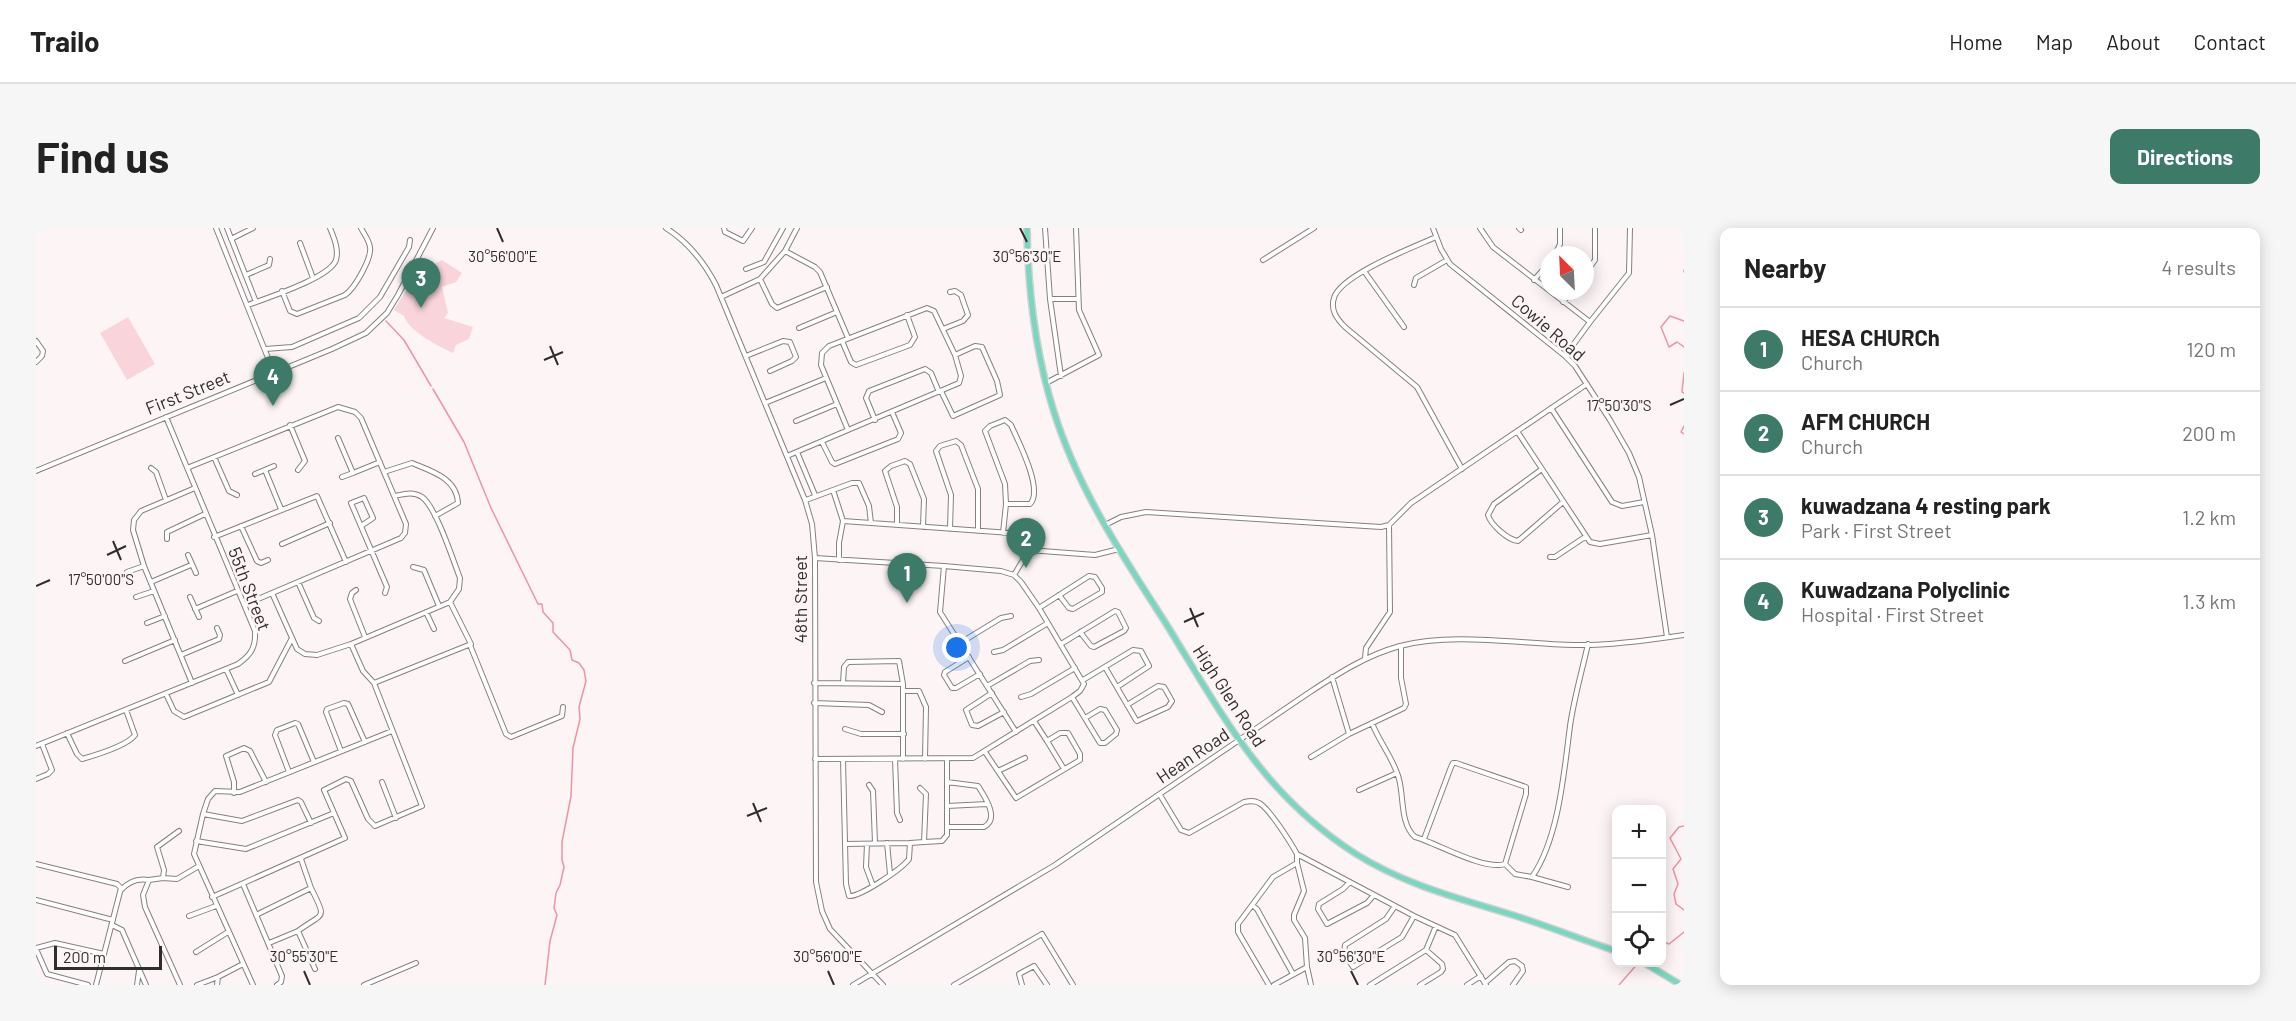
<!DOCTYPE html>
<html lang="en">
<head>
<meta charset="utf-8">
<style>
	body { margin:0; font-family:Barlow,sans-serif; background:#f6f6f6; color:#222 }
	.controls { position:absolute; right:18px; bottom:18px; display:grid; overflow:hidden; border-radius:12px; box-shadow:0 3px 15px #0003 }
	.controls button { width:54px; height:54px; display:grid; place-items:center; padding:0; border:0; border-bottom:2px solid #e0e0e0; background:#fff; color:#222; font:30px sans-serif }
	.compass { position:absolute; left:1504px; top:18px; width:54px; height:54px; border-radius:50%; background:#fff; box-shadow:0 3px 15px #0003; rotate:336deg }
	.scale { position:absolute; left:18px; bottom:15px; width:108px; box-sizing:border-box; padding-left:6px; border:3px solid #302d2d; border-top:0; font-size:16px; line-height:21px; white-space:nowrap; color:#302d2d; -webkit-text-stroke:4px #fdf4f5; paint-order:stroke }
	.you { position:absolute; left:921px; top:420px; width:21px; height:21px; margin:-15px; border:4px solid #fff; border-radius:50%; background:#1a73e8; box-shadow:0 0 0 9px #1a73e833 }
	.badge { display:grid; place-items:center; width:39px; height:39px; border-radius:50%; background:#3d7b68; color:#fff; font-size:20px; font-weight:700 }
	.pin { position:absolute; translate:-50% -50px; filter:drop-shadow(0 2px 3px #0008) }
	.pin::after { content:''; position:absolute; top:32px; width:21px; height:18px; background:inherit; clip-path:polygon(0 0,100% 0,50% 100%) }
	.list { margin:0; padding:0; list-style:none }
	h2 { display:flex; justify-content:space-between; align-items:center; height:78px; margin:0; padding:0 24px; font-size:26px }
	h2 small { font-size:20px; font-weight:400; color:#767676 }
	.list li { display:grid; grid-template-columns:39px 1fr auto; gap:18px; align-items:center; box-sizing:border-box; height:84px; padding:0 24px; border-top:2px solid #e0e0e0 }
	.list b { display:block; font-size:22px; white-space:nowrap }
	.list p { margin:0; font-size:20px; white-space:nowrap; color:#767676 }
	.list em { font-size:20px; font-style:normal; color:#767676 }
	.icon { flex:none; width:33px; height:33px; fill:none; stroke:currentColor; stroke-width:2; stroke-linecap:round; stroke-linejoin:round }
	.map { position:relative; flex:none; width:1648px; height:757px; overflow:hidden; border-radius:12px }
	header { display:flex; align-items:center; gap:36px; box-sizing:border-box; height:84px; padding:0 30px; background:#fff; border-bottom:2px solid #e0e0e0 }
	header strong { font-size:28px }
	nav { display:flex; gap:33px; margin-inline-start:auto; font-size:21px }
	.intro { display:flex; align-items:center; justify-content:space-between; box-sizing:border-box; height:144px; padding:0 36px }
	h1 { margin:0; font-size:42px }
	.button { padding:15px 27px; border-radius:12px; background:#3d7b68; color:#fff; font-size:21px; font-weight:700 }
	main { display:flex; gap:36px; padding:0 36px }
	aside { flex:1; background:#fff; border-radius:12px; box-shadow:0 3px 15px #0003 }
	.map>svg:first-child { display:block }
	.green { fill:#f9d5db }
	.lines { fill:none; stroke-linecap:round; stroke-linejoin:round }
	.stream { stroke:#ee94a5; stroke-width:1.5 }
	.minor-casing { stroke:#867f80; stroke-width:6 }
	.major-casing { stroke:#d1d1d1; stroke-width:8 }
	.minor { stroke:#fff; stroke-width:4 }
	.major { stroke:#7ad6bf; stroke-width:5 }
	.ticks { fill:none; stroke:#302d2d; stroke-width:2 }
	.labels { text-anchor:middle; stroke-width:5; stroke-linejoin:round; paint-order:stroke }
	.street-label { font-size:18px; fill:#302d2d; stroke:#fdf4f5 }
	.ticks-label { font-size:15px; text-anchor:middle; fill:#302d2d; stroke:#fdf4f5; stroke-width:5; stroke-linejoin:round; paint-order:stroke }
</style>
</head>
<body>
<header>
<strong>Trailo</strong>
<nav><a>Home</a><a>Map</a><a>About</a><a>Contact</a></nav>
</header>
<div class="intro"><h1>Find us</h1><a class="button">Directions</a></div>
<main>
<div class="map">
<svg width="1648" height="757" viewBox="0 0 1648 757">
	<rect width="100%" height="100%" fill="#fdf4f5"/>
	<path class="green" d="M406,32L426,45L420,54L406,59L412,85L408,90L437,99L433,111L420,117L417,125C404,119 372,103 368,88L358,82C375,56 377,47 406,32Z
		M92,89L119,136L91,152L64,105Z"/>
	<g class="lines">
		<path class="stream" d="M1648,42V44
			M350,93L368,112L395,158
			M1648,93L1634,88L1625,99L1633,119L1641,114L1648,119
			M1648,145L1646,164L1648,165
			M397,161L428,214L455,280L502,376H506L507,384L517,395V404L534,422L536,432L543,435L548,442L550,453L543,479L544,491L537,520L535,568L526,614V632L528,639L524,657L520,665L518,680L521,687L514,713L509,757
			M1648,198L1645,204L1648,206
			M1648,598L1643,599L1634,610L1645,631L1637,641L1642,656L1638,666L1640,676L1648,682
			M1626,713L1633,716L1648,704
			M1583,757L1603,734"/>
		<g class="minor-casing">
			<path id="minor" d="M180,0L238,145
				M191,0L220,74
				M630,0C652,14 668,34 680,57L769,272L776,296L779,330L780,654L786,683L794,701L847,757
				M688,0L689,4L707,13L716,0
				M1009,0L1014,71L1025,148
				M1397,0L1405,21L1414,36L1529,128L1539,138L1574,192L1593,225L1603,249L1616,307L1631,409
				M1444,0L1457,19L1554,94L1529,128
				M1483,0L1485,2
				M1400,9C1378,19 1304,47 1298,70C1294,82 1301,91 1309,99L1381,159L1426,241
				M195,11L217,0
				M264,15L277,50
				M749,23L779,39L784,44L812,110
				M1519,27L1524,16V0
				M1227,32L1278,0
				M710,41L728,34L747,0
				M1328,43L1368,99
				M1549,46L1559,32V0
				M210,47L233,37L234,31
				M724,51L736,76L741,80L791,59
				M1498,52L1513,35
				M1378,57L1380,50L1411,32
				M246,63L254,83L261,86L309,67C319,60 336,30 334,19C333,12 328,6 325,0
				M685,69L724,51L749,23L761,0
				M1014,71H1042
				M1527,74L1536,63
				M212,77C230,70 294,50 300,32C303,21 298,10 294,0
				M891,80L898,83L919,127L925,148L923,155L812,202L785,137L786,125L793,118Z
				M1554,94L1593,45L1594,0
				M763,100L801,84
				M907,101L927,93L932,87L925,67L919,63L914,64
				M0,113L7,123L6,128L0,134
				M806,113L815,134L820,137L874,117L879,109L871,87
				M229,121L256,119L323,90L344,69L373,19L374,12
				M710,128L747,113L754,114L760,129L756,133L734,143
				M1010,155L1063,127L1043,82L1040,0
				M905,163L917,188L964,167L961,153L946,119L939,118L919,127
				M729,175L790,150
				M1515,180L1576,274L1586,278L1608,274
				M839,192L830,170L833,163L889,141L895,145L903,164
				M760,193L801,176
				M254,197L269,233L262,242
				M1481,203L1554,314L1564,316L1616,307
				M302,210L317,245L344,234
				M786,214L796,234L799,236L862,211L865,205L856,184
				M761,224L779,267
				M751,228L812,202
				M178,229L193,263L201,267
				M115,240L120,244L130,272
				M151,240L302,179L319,184L325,190L370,296L369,305L365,310L208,377
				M1506,241L1458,276L1452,287C1455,297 1472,312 1482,313L1527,274
				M229,242L245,281
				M0,243L296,121L330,105L351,85L362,67L397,0
				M348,244L376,235C395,243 421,250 422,275L399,288
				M219,246L238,238
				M306,249L317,245
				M797,262L816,255H823L833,278L835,295
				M770,272L797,262L807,293L803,315V332
				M807,293L989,306L994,313L993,322
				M861,297V279L849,243L855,238L869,233L874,236L888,271L887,299
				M1069,297L1085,289L1110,284L1345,299L1353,297L1375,275L1551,156
				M205,298L221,333L225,335L232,332
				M325,298L337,290L328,270L315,275C327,303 339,331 351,359L349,365
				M914,301L915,267L900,223L904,218L920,213L925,217L942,261V303
				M967,305L970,276L969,256L949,203L954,198L969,192L975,197C982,213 1008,262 994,276H970
				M178,309L281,268L310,334
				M131,311V304L169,286
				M246,316L294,295
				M152,327L160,345
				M1514,329H1519L1549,309
				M779,330L908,338L965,343L978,347L985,354L1003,380L1048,456L1044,463L1036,469L937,530L779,531
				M908,338L904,384L980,504
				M377,339L388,342L403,378
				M91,344L108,338
				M978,347L993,322L1059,327L1083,321
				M115,354L155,337
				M262,354L278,390L283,393
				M320,362L316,365L314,371L329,409
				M236,365L261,421L269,426L281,427L315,416L414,374L423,361L424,350C417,332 400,279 386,269C377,263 368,266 359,268
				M100,369L118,363
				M154,369L163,389
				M1003,380L1053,348L1059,349L1066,360V364L1037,381L1033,380L1023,367
				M159,381L201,363
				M390,384L398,401
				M111,395L129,388
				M924,415L965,390L975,388
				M1025,416L1079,383L1082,384L1090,400L1088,403L1058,419L1055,418L1044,404
				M434,417L470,506L475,509L526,488L527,479
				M958,424L967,422L1012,395
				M145,427L183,411L184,407L181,400
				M933,429L909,444L908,447L916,460H920L944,446
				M1329,430L1330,420L1354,384L1353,297
				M89,433L139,412
				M1069,439L1100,492L1101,493L1132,479L1136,473L1128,459L1122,458L1091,477
				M190,441L202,467
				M1296,449L1313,506
				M1047,452L1097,422L1105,423L1113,438L1081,459
				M156,455L108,338L97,302L98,292L105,283L159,260
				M338,455L435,416L414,374
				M778,455L867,456V531
				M807,455L808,439L812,434L863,433L867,456
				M951,458L994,433L1003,432
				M867,463H883L890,479L889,531
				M956,465L930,482L936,497L942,498L968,484
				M130,466L138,483L148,489L233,454L255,412
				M985,469L995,466L1039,440
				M1036,469L1064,515H1069L1080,506L1081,502L1069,482L1064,481L1049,490
				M778,475L833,477L846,484
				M1336,495C1343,514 1358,531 1363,551C1368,569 1364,596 1379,609C1401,615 1448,643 1469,636L1479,646L1496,649C1523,610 1528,544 1534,498C1538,470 1546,443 1552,416
				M809,501L825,506H868
				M31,505L41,526L46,531C60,527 91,518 99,507L90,482
				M1011,513L1028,541
				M0,518L202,436C215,427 220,419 219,403L130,189
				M305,523L290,484L291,481L308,475L312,476L329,514
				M949,524L980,570L1044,532V526L1032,505H1024L1011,513L998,493
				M1275,529L1313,506L1368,480L1370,476L1365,450V418
				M807,531L810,656L813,668C824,669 866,641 873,631L874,615L809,616
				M859,531L861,585L864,592
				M962,543L989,530
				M253,544L239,507L241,502L259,495L262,496L278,534
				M0,551L12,546L16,542L6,516
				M346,554L360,590
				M911,554L942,558C949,569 964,591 948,599H911
				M833,557L837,563L839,615
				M1323,562L1361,545
				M198,565V554L190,528L208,520L214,523L230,554
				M1124,567L1145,602L1153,605L1208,574C1213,573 1218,572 1223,575C1233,580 1255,615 1261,626L1378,688L1419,707L1450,757
				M911,578L951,576
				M167,586L206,593L262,572L265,574L275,595
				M1388,611L1415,539L1417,535H1420L1490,559V566L1469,636
				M160,613L210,621L298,585
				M888,614L906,613L911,607V532
				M851,615L854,646
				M874,615L888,614L890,566L884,560
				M831,616L830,639L837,658
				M1261,626V635L1268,663L1258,687V692L1269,710L1271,739L1275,757
				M0,636L81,656L85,660L60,757
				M1496,649L1532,659
				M127,650L128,642L121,619L143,603
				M113,652L127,650L141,651L163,638
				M1314,654L1307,661L1283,676L1282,681L1291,696L1331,675L1338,667
				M207,656L246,748L245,754L241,757
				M85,662C92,654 102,650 113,652L107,667L109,679L144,757
				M176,669L309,610L288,562L310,551L315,553L332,591L339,598L386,578L338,455L327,443L315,416
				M0,672L77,692
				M1216,677L1221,681L1257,746
				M1359,678L1350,691L1309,717L1308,725L1317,739L1366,709L1378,688
				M220,687L275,660L265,631
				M153,688L180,678
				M76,697L86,702L110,757
				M262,703C287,684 292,693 275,660
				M233,715L262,703L279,741
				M0,720L19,715L68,726
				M0,721L11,746L52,757
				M160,724L192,704
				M1449,755L1473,734L1479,733L1486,738L1487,743L1477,757
				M101,757L103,743
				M161,757L182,749
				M181,757L182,749L207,736
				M217,757L158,626L167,586L172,571L179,563L204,564L356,503
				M328,757L380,735
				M817,757L1019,637L1274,464C1303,445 1331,427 1364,418C1416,404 1484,416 1538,417C1571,418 1615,412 1648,407
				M918,757L1006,706L1037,757
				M986,757L983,746L998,738L1011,757
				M1233,757L1202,704V696L1237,649L1261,635
				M1238,757L1271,739
				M1334,757L1390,722L1400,698
				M1384,757L1405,744L1407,741L1406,736L1390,722
				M1431,757L1445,748"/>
		</g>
		<g class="major-casing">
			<path id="major" d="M991,0C992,64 999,124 1018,184C1042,261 1086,327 1129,394C1186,486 1226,566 1320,626C1369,657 1425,671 1480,688C1514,699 1547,712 1580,723
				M1607,734L1645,757"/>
		</g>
		<use href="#minor" class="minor"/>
		<use href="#major" class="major"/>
	</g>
	<path class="ticks" d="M461,0L467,14M984,0L991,14M514,118L522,137M508,132L527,124M1634,177L1648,171M77,313L85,332M71,327L90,318M0,358L14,352M1154,380L1162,399M1148,394L1168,385M717,575L725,594M711,588L731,580M268,743L274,757M792,743L798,757M1315,743L1322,757"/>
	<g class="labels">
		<g class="street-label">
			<text transform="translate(1512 100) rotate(41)" y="6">Cowie Road</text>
			<text transform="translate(152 165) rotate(-22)" y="6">First Street</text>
			<text transform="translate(213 361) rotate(69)" y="6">55th Street</text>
			<text transform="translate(765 371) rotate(-90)" y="6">48th Street</text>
			<text transform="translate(1193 468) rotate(57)" y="6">High Glen Road</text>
			<text transform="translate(1157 528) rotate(-34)" y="6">Hean Road</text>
		</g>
	</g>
	<g class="ticks-label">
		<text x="467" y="34">30°56'00"E</text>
		<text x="991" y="34">30°56'30"E</text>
		<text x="1583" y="183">17°50'30"S</text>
		<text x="65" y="357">17°50'00"S</text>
		<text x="268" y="734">30°55'30"E</text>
		<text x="792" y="734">30°56'00"E</text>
		<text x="1315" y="734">30°56'30"E</text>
	</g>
</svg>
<div class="controls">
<button>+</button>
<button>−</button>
<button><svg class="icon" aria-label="locate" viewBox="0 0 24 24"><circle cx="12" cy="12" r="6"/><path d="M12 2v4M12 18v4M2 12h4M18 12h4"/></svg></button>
</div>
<svg class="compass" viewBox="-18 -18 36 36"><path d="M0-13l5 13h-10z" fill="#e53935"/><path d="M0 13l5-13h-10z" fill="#767676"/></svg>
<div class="scale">200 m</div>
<div class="you"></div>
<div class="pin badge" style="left:871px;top:375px">1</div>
<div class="pin badge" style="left:990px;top:340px">2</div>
<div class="pin badge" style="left:385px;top:80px">3</div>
<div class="pin badge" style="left:237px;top:178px">4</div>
</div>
<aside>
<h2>Nearby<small>4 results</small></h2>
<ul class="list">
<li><span class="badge">1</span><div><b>HESA CHURCh</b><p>Church</p></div><em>120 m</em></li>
<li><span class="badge">2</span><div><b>AFM CHURCH</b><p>Church</p></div><em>200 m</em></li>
<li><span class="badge">3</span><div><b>kuwadzana 4 resting park</b><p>Park · First Street</p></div><em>1.2 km</em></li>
<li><span class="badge">4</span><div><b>Kuwadzana Polyclinic</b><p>Hospital · First Street</p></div><em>1.3 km</em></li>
</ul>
</aside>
</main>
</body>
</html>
